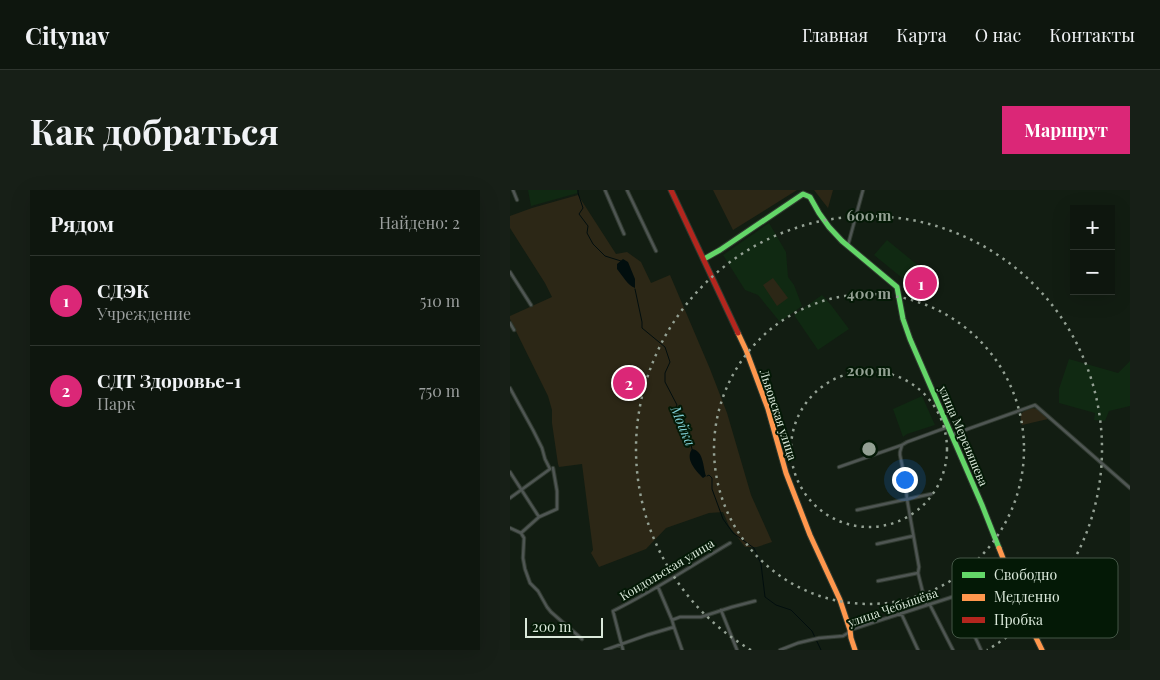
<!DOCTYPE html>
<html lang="ru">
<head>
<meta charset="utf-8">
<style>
	body { margin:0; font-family:"Playfair Display",serif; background:#171f17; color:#f1f3f6 }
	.controls { position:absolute; right:15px; top:15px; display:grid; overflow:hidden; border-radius:0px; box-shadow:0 5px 20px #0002 }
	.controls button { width:45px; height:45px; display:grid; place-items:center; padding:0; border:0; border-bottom:1px solid #2e352e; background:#0e160e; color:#f1f3f6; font:25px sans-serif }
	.scale { position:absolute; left:15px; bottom:12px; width:78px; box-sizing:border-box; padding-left:5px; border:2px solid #dae8da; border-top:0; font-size:14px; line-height:18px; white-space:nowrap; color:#dae8da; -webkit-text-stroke:4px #041906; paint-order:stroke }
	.you { position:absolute; left:394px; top:289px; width:18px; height:18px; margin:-12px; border:4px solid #fff; border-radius:50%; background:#1a73e8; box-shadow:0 0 0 8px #1a73e833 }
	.badge { display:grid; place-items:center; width:32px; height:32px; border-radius:50%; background:#db2777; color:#fff; font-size:16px; font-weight:700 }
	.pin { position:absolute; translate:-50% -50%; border:2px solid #fff; box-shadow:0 1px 5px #0006 }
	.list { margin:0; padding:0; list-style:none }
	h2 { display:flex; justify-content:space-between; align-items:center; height:65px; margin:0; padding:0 20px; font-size:21px }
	h2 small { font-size:16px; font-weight:400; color:#9b9f9e }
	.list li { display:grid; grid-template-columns:32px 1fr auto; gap:15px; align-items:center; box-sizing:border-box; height:90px; padding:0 20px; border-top:1px solid #2e352e }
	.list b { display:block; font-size:19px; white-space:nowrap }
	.list p { margin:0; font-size:16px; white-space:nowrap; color:#9b9f9e }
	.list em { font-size:16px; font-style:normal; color:#9b9f9e }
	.map { position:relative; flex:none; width:620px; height:460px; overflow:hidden; border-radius:0px }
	header { display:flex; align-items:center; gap:30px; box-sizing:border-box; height:70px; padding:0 25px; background:#0e160e; border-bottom:1px solid #2e352e }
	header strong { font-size:24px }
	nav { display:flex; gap:28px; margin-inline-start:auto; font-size:18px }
	.intro { display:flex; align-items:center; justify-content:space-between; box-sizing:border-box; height:120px; padding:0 30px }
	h1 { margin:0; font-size:35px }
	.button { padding:12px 22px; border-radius:0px; background:#db2777; color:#fff; font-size:18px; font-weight:700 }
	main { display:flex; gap:30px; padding:0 30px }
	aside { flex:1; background:#0e160e; border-radius:0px; box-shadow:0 5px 20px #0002 }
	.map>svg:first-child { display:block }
	.built { fill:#102912 }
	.green { fill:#2c2716 }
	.water { fill:#020e0e }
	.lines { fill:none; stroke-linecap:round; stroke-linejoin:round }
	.stream { stroke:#020e0e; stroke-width:1 }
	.street-casing { stroke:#2f392f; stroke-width:4.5 }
	.fast-casing { stroke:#2f392f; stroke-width:7 }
	.slow-casing { stroke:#2f392f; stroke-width:7 }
	.jam-casing { stroke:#2f392f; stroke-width:7 }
	.street { stroke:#4f5653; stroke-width:2.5 }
	.fast { stroke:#63d668; stroke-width:5 }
	.slow { stroke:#ff974d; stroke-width:5 }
	.jam { stroke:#b3261e; stroke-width:5 }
	.ring { fill:none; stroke:#94a194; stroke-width:2.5; stroke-dasharray:2.5 5 }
	.labels { text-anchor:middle; stroke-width:4; stroke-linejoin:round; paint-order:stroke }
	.street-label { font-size:12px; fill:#dae8da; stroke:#041906 }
	.water-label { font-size:14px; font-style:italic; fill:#7ecdd3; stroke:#041906 }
	.key { fill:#041906; stroke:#445746; stroke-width:1 }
	.key-label { font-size:14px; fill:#dae8da }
	.centre { fill:#94a194; stroke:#041906; stroke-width:2.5 }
	.ring-label { font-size:15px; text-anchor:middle; font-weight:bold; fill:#94a194; stroke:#041906; stroke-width:4; stroke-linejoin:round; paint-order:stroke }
</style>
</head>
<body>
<header>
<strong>Citynav</strong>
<nav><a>Главная</a><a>Карта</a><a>О нас</a><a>Контакты</a></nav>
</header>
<div class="intro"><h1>Как добраться</h1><a class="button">Маршрут</a></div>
<main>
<aside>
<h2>Рядом<small>Найдено: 2</small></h2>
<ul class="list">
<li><span class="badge">1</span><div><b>СДЭК</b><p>Учреждение</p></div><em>510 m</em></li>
<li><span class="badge">2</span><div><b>СДТ Здоровье-1</b><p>Парк</p></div><em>750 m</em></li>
</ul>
</aside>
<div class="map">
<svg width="620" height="460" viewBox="0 0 620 460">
	<rect width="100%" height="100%" fill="#121d12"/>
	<path class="built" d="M18,0H67L68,3L21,16Z
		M259,33L276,62L278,87L284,95L292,116L270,132L248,105L235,100L213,65Z
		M377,50L427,91L426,98L418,109L364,65Z
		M312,105L321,115L339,139L308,160L284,125Z
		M559,169L608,183L620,171V216L599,221L595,231L584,230L585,223L549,213V199Z
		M412,206L425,235L397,244L393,247L383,219Z"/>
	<path class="green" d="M203,0H287L223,40Z
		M304,0H323L318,18Z
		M68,5L106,64L117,62L131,72L141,93L160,85L200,179L217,223L241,305L262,352L247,357H235L219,336L213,322L199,323L156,338L136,359L89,377L81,363L83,360L72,274L49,277L48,274L42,233V220L38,206L0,129V126L42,107L35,93L0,38V26L22,18Z
		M263,88L278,108L267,116L253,95Z
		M523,218L527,219L538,229L512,235C509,222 511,222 523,218Z"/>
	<path class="water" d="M113,69L118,72L125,89V98C118,96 112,85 107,79V74Z
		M182,259C194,261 193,277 196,286L193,288C185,280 175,269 182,259Z"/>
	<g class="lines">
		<path class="stream" d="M68,0V3L73,18L69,24L78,36L77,43L83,54L95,66L111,71
			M125,99L132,132V138L155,157L160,172L155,183V192L167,215L165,219L170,234L175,237L179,245L182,259
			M197,286L199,285L202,288V299L213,329L223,343L244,358L251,374L255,407L266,415L281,420L302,441L311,460"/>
		<g class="street-casing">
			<path id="street" d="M3,0L7,10
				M95,0L114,44
				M117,0L146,61
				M338,55L353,0
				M0,82L21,115
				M0,133L4,140
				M0,198L23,240L32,258L35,269L40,279L0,308
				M441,245L525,215L620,298
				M392,255L390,262V265L395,289L397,309L409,377L408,383L416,415
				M329,277L392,255L397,252L438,237
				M0,282L29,327
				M347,320L421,304
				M0,338L11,343L14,348L13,368L15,379L20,393L28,401L37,417L41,422L72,449
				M11,343L29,327L47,319V301L43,278
				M367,354L403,346
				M368,391L408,383
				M148,397L162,430
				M446,405L471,460
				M420,415L443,460
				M211,420L227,460
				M391,423L408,460
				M164,437L172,460
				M95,460L137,445L164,437L162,430L170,427H191L222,417L245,411
				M113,460L103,421C144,401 181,376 220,353
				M270,460L288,453L309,448L333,446L338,443L340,440L501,388"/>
		</g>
		<g class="fast-casing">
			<path id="fast" d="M194,69L210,60L293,4L300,7L309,23L319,37L332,51L387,97L393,129L400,149L472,315L489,358"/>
		</g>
		<g class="slow-casing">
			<path id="slow" d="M228,143L236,160L258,219L276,283L300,345L330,410L340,440L341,448L345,460
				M489,358L516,427L532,460"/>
		</g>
		<g class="jam-casing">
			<path id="jam" d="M161,0L228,143"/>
		</g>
		<use href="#street" class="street"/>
		<use href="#fast" class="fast"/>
		<use href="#slow" class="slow"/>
		<use href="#jam" class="jam"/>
	</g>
	<g class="ring">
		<circle cx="359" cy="259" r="78"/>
		<circle cx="359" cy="259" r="155"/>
		<path d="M241 460A233 233 0 1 1 477 460"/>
	</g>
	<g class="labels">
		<g class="street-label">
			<text transform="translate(268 225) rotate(72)" y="4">Львовская улица</text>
			<text transform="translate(453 246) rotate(67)" y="4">улица Мереняшева</text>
			<text transform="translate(157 380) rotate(-31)" y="4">Кондольская улица</text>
			<text transform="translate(383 418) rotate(-19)" y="4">улица Чебышёва</text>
		</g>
		<g class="water-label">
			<text transform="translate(173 236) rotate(67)" y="5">Мойка</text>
		</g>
	</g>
	<rect x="442" y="368" width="166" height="80" rx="8" class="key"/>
	<rect x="452" y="382" width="23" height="6" fill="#63d668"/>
	<rect x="452" y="404" width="23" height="7" fill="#ff974d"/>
	<rect x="452" y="427" width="23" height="6" fill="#b3261e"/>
	<g class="key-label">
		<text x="484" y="390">Свободно</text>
		<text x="484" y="412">Медленно</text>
		<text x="484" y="435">Пробка</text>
	</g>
	<circle cx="359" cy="259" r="8" class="centre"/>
	<g class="ring-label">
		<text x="359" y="31">600 m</text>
		<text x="359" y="109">400 m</text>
		<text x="359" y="186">200 m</text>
	</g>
</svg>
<div class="controls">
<button>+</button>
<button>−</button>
</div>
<div class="scale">200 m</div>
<div class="you"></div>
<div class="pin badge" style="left:411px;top:93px">1</div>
<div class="pin badge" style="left:119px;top:193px">2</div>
</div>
</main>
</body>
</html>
